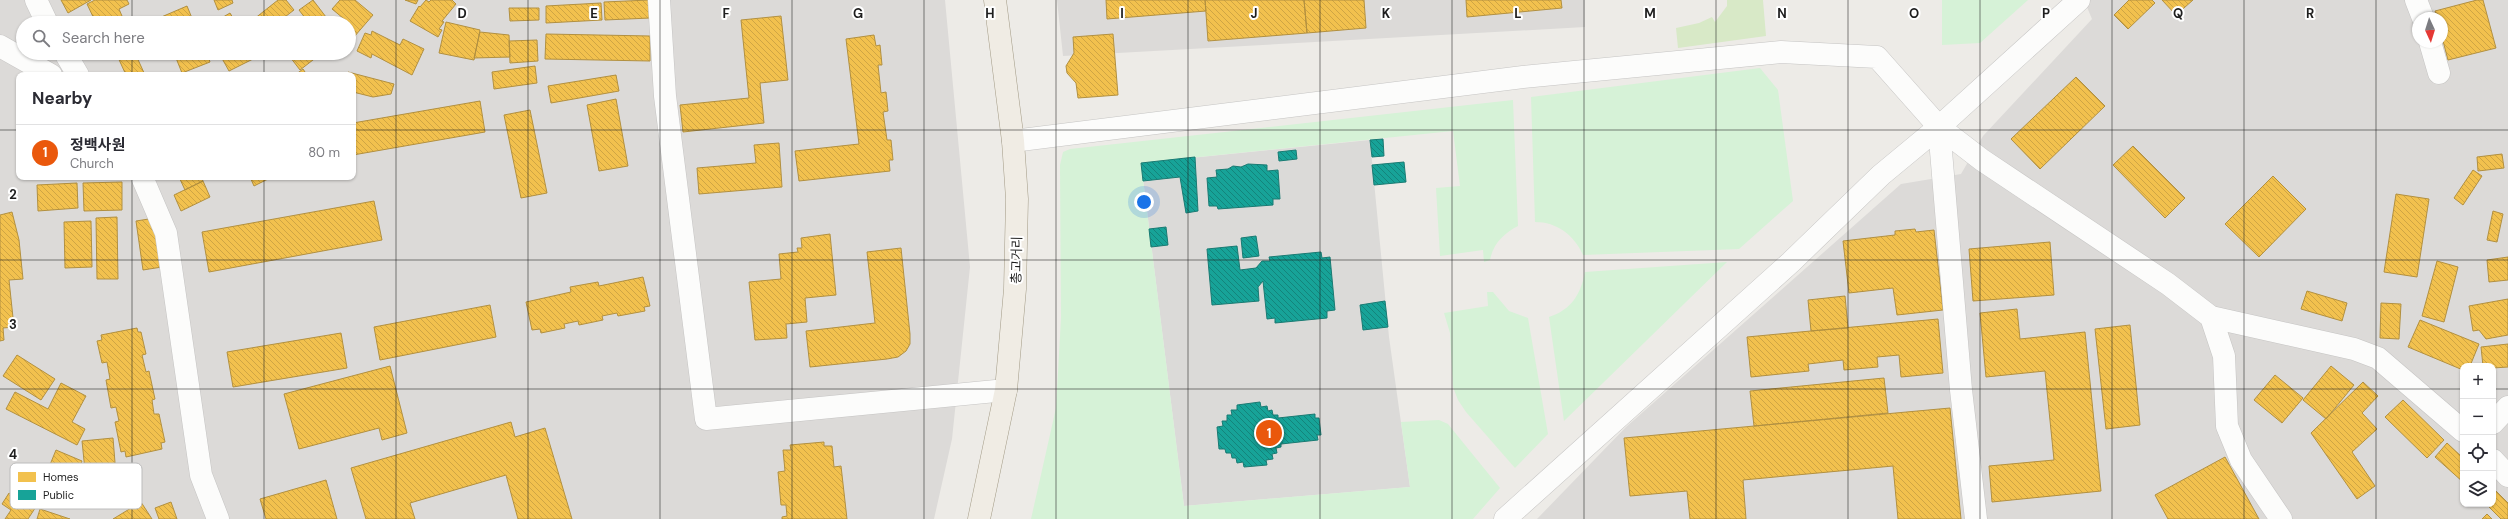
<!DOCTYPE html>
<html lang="en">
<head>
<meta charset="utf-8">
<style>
	body { margin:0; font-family:"DM Sans","Noto Sans KR",sans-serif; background:#f2f2f3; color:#2b2b33 }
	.controls { position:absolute; right:12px; bottom:12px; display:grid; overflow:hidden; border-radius:8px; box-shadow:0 1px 3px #0004 }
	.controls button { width:36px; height:36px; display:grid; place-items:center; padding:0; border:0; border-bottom:1px solid #e1e1e2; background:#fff; color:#2b2b33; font:20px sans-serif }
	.compass { position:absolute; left:2412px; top:12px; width:36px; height:36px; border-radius:50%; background:#fff; box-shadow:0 1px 3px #0004; rotate:176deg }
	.you { position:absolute; left:1144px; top:202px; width:14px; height:14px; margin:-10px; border:3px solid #fff; border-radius:50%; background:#1a73e8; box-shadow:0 0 0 6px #1a73e833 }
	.badge { display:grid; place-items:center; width:26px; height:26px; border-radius:50%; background:#ea580c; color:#fff; font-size:13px; font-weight:700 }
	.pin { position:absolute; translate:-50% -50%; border:2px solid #fff; box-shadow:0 1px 4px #0006 }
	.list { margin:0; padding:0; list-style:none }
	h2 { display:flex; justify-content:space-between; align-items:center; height:52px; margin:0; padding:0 16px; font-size:17px }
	h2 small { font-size:13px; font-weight:400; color:#7c7c81 }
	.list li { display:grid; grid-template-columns:26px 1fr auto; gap:12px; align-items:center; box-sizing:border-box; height:56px; padding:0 16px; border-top:1px solid #e1e1e2 }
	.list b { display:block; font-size:15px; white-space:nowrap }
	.list p { margin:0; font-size:13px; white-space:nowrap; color:#7c7c81 }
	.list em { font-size:13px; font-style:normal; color:#7c7c81 }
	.icon { flex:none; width:22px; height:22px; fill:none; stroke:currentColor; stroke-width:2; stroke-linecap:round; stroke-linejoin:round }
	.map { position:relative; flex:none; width:2508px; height:519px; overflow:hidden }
	.search { position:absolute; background:#fff; box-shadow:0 1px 3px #0004; left:16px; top:16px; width:340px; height:44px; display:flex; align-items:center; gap:10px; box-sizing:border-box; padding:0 14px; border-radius:22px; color:#7c7c81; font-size:15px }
	.panel { position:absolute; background:#fff; box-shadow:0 1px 3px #0004; left:16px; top:72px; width:340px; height:108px; border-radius:8px }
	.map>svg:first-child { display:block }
	.residential { fill:#dcdad8; fill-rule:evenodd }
	.religious { fill:#dbdad8 }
	.grass { fill:#d8e9c7 }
	.park { fill:#d6f2d7 }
	.homes { fill:url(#homes-back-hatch); stroke:#b29040 }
	.public { fill:url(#public-back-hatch); stroke:#197b73 }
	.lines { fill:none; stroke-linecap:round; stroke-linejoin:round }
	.minor-casing { stroke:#c5c4c3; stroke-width:23 }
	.major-casing { stroke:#a29a85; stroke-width:23 }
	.minor { stroke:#fcfcfb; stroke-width:22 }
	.major { stroke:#f0ece4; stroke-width:22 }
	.grid { fill:none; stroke:#1e1e1e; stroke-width:1; stroke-opacity:0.55 }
	.labels { text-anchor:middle; stroke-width:4; stroke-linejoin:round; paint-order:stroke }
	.street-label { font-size:13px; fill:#1e1e1e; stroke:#fff }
	.key { fill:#fff; stroke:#bcbcbc; stroke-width:1 }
	.key-label { font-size:11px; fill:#1e1e1e }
	.grid-label { font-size:13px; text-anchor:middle; font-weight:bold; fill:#1e1e1e; stroke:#fff; stroke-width:4; stroke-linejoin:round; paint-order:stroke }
</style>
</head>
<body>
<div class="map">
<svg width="2508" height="519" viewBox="0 0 2508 519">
	<defs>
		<pattern id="homes-back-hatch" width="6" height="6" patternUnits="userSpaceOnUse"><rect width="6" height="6" fill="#f2c14e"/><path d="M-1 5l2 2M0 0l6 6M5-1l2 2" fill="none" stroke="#cfa544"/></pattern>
		<pattern id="public-back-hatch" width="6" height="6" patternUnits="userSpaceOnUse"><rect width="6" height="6" fill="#17a398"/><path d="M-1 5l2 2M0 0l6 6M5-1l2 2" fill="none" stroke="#14847b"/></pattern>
	</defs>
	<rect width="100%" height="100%" fill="#edebe7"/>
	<path class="residential" d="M0,0H945L970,267L952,439L934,519H0ZM23,23H349V53H23ZM19,75H353V177H19Z
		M1057,0H1585V27L1063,56Z
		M2084,0H2508V519H1537L1626,427L1901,184L1961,174L1983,136L2092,19ZM2418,18H2442V42H2418ZM2463,366H2493V504H2463Z"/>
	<path class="religious" d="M1370,140L1389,337L1410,487L1184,506L1141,163Z"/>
	<path class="grass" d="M1727,0H1763L1766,36L1678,48L1676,28L1699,23L1712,17L1715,22L1727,6Z"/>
	<path class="park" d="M1942,0H2028L1980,43L1942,45Z
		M1760,68L1778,90L1793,201L1739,249L1583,255C1574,235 1557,222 1535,222L1531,97Z
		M1513,100L1518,226C1504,233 1493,244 1490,260L1484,262L1483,250L1440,256L1436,188L1460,186L1453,131L1141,163L1184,506L1410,487L1401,422L1439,420L1448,424L1500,488L1473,519H1031L1056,408L1061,318L1060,165L1063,152L1070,149Z
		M1727,262L1564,421L1549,317C1571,310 1581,294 1585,272Z
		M1487,292H1493L1509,311L1528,318L1548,434L1515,468L1466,412L1458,400L1453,387L1450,333L1444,313L1488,306Z"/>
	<path class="homes" d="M61,0H91L68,13Z
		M95,0H127L129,4L119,9L125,23H96L87,4Z
		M214,0H232L233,3L218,10Z
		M278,0H286L294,10L277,23H249Z
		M313,0L326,17L318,23H309L299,10Z
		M340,0H355L373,15L354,37L349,33V23L332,9Z
		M405,0H418L416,4Z
		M426,0L429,2L431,0H452L456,4L442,21L444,22L439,29L442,30L438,37L410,21L419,6L420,7Z
		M649,0L650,18L605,20L604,2Z
		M1106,0H1205L1206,11L1107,19Z
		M1205,0H1304L1307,33L1208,41Z
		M1304,0H1364L1366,28L1307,33Z
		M1466,0H1561L1562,8L1467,17Z
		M2129,0H2152L2155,3L2128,29L2114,15Z
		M2162,0H2193L2176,15Z
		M2477,0H2483L2496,48L2448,60L2442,37V18H2437L2435,11Z
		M601,3L602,20L546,23V6Z
		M187,6L194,23H161L159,18Z
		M509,8H539V20L510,21Z
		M230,13L236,23H213Z
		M781,16L788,80L760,83L764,123L683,132L680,105L749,98L741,20Z
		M298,17L303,23H290Z
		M446,22L480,30L474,60L439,53Z
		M372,31L400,45L403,39L424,49L412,75L372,54L371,58L357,51L365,33L371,35Z
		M480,32L509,35L510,57L474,58Z
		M546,34L650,36V61L545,59Z
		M1113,34L1118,95L1078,98L1076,83L1067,73L1066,66L1074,53L1073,37Z
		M874,35L876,46L880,45L882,65H878L881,93L886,92L888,111L883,112L887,140H891L893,160H889L890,171L799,181L795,151L859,144L846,39Z
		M537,40L538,61L510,63L509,41Z
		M116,53H135L145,75H126Z
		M174,53H207L210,62L182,73Z
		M219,53H252L255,58L229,71Z
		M287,53H322L300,70Z
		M535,66L537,83L494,89L492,72Z
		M303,69L307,75H295Z
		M348,72L394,84L391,94L373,97L353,92V75H347Z
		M616,75L619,91L551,103L548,86Z
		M2076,77L2105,106L2040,169L2011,139Z
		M616,99L628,166L599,171L587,105Z
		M480,101L485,132L353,155V123Z
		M530,110L547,193L521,198L504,115Z
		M779,143L782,187L699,194L697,168L756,163L754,145Z
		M2133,146L2185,198L2165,218L2113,165Z
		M2502,154L2504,168L2478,171L2477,157Z
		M2473,170L2482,176L2463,205L2454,198Z
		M2273,176L2306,209L2259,257L2225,224Z
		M179,177H201L203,181L185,190Z
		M250,177H270V178L254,186Z
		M203,181L210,197L181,211L174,195Z
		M122,182V210L84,211L83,183Z
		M77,183L78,208L38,211L37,185Z
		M2396,194L2429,199L2417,277L2384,272Z
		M374,201L382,240L209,272L202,232Z
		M2493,211L2503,214L2497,242L2487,240Z
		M12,212L19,240L23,279L9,280L14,327L3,328L4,340L0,341V215Z
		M117,217L118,279H97L96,218Z
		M155,218L162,267L143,270L136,221Z
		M91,221L92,267L65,268L64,222Z
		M1915,229L1916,232L1934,230L1943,310L1897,315L1893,288L1849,293L1843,241L1895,235V231Z
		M830,234L836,295L805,298L807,322L786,324L787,338L755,340L749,282L781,279L779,254L798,252L797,248H802L801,238Z
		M2050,242L2054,295L1973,301L1969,249Z
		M901,248L910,334V344L906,351L898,357L887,359L810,367L806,331L875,323L867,252Z
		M2508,257V280L2489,282L2487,260Z
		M2437,261L2458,267L2444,322L2422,316Z
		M643,277L650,306L644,307L645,311L618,316L617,313L602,316L603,320L579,325L578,321L564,324L565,328L541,333L540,329L532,330L526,302L571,292L570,287L598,282L599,286Z
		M2307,291L2347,303L2342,321L2301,309Z
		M1845,296L1848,328L1811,331L1808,300Z
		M2508,299V335L2486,339L2479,330L2473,331L2469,306Z
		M2381,303L2401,304L2399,339L2380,338Z
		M490,305L496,337L380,360L374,327Z
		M2017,309L2020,339L2085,332L2101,491L1992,502L1989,466L2054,460L2045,371L1986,377L1980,313Z
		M1938,319L1943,373L1901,377L1899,355L1877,357L1878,367L1844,370L1843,360L1808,364L1809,371L1751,377L1747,337Z
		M2420,320L2479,344L2470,366H2463V370L2408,347Z
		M2130,325L2140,425L2106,429L2095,329Z
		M137,328L138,332H141L146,354L142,355L146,372L149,371L155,399L152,400L154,414H159L165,442L161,443L162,449L126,457L125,451L121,452L115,422L119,421L116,407L111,408L106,380L110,379L107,362L102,363L97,341L102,340L101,335Z
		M341,333L347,368L233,387L227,352Z
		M2508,344V367L2493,368V366H2483L2481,347Z
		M17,355L55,379L41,400L3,376Z
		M390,366L407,433L382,440L379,428L299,449L284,394Z
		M2331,366L2354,385L2326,419L2303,400Z
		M2275,375L2303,398L2282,423L2254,400Z
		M1884,378L1888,413L1754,426L1750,391Z
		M2363,382L2378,396L2362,413L2377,429L2352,452L2375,486L2357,499L2311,433Z
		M61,383L86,396L72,422L85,429L77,445L6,409L15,392L48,409Z
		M2403,400L2444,440L2427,458L2385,417Z
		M1950,408L1961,519H1898L1893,466L1743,480L1746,519H1690L1687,491L1630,496L1624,438Z
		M511,422L515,437L545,428L572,519H518L506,475L410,503L415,519H366L351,468Z
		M113,438L117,487L87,490L82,441Z
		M824,442V446H832L834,467L841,466L847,519H782V517L787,516L786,505H781L778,472L785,471L783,450H791L790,445Z
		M2447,443L2463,458V482L2435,457Z
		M56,450L82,461L74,483L47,472Z
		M2225,457L2259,519H2168L2155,495Z
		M326,480L337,519H266L260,499Z
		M28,483L45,493L28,519H5L11,510L2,504L9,493L18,499Z
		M2493,488L2508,503V519H2501L2486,504H2493Z
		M141,502L152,519H113Z
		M171,502L177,519H159L155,508Z
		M40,509L70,519H37Z
		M2487,514L2492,519H2482Z"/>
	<path class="public" d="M1383,139L1384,156L1372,157L1370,140Z
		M1296,150L1297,159L1279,161L1278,152Z
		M1195,157L1198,211L1186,213L1180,177L1143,181L1141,163Z
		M1404,162L1406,182L1374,185L1372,165Z
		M1248,164L1267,165V171L1278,170L1280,199H1273V205L1218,209L1217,206H1209L1207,178L1217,177L1216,170L1228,169L1233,166L1241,167Z
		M1166,227L1168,245L1151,247L1149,229Z
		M1256,236L1259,256L1243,258L1241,238Z
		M1237,246L1240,270L1256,268L1262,261H1270L1269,257L1321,252L1322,258L1330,257L1335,310L1327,311V318L1275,323V318L1267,319L1263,281L1258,287L1259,301L1212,305L1207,249Z
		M1385,301L1388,327L1363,330L1360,305Z
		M1260,402L1261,407L1267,406L1268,411L1272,410L1273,415H1278V418L1315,414V418H1319L1321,435H1317L1318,440L1281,444V447L1276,448L1277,453L1272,454L1273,459L1266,460L1267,465L1244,467L1243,462L1237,463L1236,458H1232L1231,453H1226L1225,449H1219L1217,427L1223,426L1222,421H1227V415H1232L1231,410H1237V405Z"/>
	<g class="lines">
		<g class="minor-casing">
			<path id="minor" d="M36,0L47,23
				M659,0L665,96L706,419L1006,390
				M2416,0L2423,18
				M2430,42L2439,73
				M0,46L51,75
				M65,53L78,75
				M1939,127L1961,390L1976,519
				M1013,141L1523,77L1781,52L1877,57L1939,127L1982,160L2168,284L2211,317L2224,356L2227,426L2241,460L2281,519
				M142,177L166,233L201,475L218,519
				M2211,317L2354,349L2378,358L2463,431
				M2493,423L2508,407
				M2493,460L2508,476
				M1505,519L1791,262L1881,175L1939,127L2079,0"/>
		</g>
		<g class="major-casing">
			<path id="major" d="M979,519L1006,390L1015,289L1017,199L1013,141L995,0"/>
		</g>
		<use href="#minor" class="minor"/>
		<use href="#major" class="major"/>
	</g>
	<path class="grid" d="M132,0V23M264,0V23M396,0V519M528,0V519M660,0V519M792,0V519M924,0V519M1056,0V519M1188,0V519M1320,0V519M1452,0V519M1584,0V519M1716,0V519M1848,0V519M1980,0V519M2112,0V519M2244,0V519M2376,0V519M132,53V75M264,53V75M0,130H19M353,130H2508M132,177V519M264,177V519M0,260H2508M0,389H2463M2493,389H2508"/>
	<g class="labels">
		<g class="street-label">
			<text transform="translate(1016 260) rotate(-89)" y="5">총고거리</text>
		</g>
	</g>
	<rect x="10" y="463" width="132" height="46" rx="6" class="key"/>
	<rect x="18" y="472" width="18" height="10" fill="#f2c14e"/>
	<rect x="18" y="490" width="18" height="10" fill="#17a398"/>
	<g class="key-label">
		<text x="43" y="481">Homes</text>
		<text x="43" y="499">Public</text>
	</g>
	<g class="grid-label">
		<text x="462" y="18">D</text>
		<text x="594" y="18">E</text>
		<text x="726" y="18">F</text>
		<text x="858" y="18">G</text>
		<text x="990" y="18">H</text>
		<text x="1122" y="18">I</text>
		<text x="1254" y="18">J</text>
		<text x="1386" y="18">K</text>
		<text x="1518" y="18">L</text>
		<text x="1650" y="18">M</text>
		<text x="1782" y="18">N</text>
		<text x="1914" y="18">O</text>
		<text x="2046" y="18">P</text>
		<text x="2178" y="18">Q</text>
		<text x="2310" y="18">R</text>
		<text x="13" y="199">2</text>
		<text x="13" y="329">3</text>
		<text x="13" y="459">4</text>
	</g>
</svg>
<div class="controls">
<button>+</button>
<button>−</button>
<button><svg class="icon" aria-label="locate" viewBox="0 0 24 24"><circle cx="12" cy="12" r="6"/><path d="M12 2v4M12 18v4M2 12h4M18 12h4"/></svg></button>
<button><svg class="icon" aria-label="layers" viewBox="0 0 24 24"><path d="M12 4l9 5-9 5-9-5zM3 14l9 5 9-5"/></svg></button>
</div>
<svg class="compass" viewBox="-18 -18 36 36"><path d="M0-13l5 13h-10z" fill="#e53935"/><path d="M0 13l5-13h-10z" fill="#7c7c81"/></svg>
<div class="you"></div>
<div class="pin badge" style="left:1269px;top:433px">1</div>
<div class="search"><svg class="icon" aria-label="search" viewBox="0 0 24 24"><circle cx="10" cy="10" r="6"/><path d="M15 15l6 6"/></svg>Search here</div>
<section class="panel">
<h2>Nearby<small></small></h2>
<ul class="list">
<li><span class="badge">1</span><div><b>정백사원</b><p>Church</p></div><em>80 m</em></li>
</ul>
</section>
</div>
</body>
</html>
